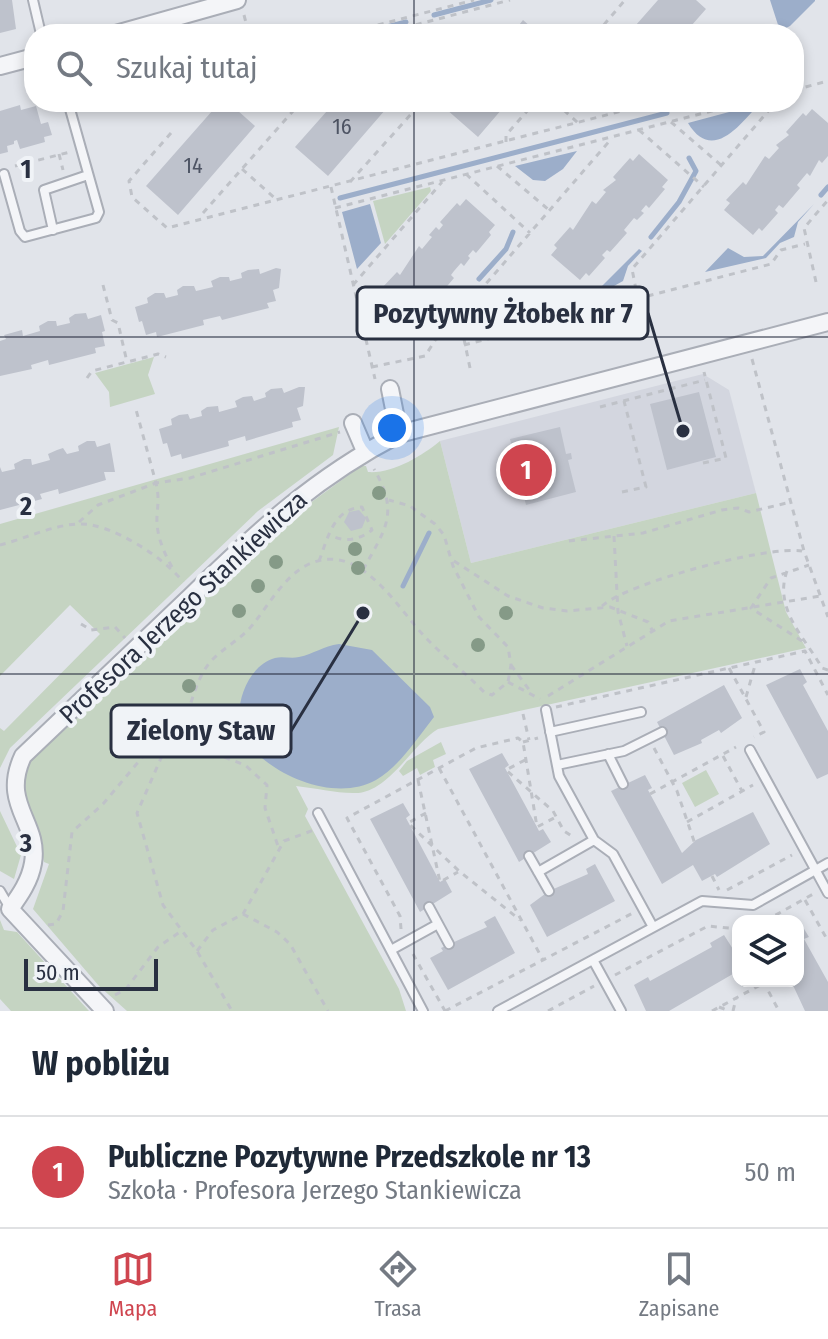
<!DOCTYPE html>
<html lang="pl">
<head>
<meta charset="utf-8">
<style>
	body { margin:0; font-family:"Fira Sans Condensed",sans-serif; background:#f6f6f7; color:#1f2937 }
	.controls { position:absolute; right:24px; bottom:24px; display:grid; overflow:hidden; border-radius:16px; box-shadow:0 4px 12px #0003 }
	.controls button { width:72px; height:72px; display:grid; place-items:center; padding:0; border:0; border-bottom:2px solid #e0e1e3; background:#fff; color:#1f2937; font:40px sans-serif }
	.scale { position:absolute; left:24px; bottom:20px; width:134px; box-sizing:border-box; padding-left:8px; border:4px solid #293041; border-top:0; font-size:22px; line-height:28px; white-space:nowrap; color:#293041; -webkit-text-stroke:6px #f0f3f7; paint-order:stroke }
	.you { position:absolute; left:392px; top:428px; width:28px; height:28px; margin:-20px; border:6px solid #fff; border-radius:50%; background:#1a73e8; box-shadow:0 0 0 12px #1a73e833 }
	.badge { display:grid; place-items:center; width:52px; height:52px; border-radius:50%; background:#cf454f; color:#fff; font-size:26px; font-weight:700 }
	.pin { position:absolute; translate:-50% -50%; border:4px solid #fff; box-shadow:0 2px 8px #0006 }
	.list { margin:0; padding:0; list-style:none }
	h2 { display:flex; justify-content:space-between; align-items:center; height:104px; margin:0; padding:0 32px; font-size:34px }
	h2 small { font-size:26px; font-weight:400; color:#747a83 }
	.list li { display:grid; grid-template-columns:52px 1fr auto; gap:24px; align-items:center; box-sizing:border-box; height:112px; padding:0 32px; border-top:2px solid #e0e1e3 }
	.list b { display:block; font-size:30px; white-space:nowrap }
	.list p { margin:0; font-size:26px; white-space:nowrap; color:#747a83 }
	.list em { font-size:26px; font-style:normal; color:#747a83 }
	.icon { flex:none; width:44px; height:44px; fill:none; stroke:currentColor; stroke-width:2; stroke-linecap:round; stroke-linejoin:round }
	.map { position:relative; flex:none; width:828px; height:1011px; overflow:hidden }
	.search { position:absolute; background:#fff; box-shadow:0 4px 12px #0003; left:24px; right:24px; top:24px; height:88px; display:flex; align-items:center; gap:20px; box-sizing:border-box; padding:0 28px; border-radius:32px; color:#747a83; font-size:30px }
	.sheet { height:216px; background:#fff }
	nav { display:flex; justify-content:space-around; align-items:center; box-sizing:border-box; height:112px; border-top:2px solid #e0e1e3; background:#fff; font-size:22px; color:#747a83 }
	nav a { display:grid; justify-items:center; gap:4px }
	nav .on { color:#cf454f }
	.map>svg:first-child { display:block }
	.built { fill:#d3d6df }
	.green { fill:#c5d4c2 }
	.water { fill:#9caeca }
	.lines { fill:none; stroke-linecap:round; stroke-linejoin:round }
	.stream { stroke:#9caeca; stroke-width:5 }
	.building { fill:#bec2cc }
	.service-casing { stroke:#aaaeb7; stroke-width:12 }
	.minor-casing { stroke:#aaaeb7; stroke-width:20 }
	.path { stroke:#bfc2c8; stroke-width:3; stroke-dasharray:6 6; stroke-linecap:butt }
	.service { stroke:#f4f5f8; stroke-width:8 }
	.minor { stroke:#f4f5f8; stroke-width:16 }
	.tree { fill:#859a87 }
	.grid { fill:none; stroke:#293041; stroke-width:2; stroke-opacity:0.55 }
	.labels { text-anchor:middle; stroke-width:8; stroke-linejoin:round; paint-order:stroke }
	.number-label { font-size:22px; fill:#4e5464 }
	.street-label { font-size:26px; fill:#293041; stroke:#f0f3f7 }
	.grid-label { font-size:26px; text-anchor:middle; font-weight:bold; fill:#293041; stroke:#f0f3f7; stroke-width:8; stroke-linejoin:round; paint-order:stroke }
	.leader { fill:none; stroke:#293041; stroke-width:3 }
	.callout-dot { fill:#293041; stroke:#f0f3f7; stroke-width:3 }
	.callout { fill:#f0f3f7; stroke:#293041; stroke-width:3 }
	.callout-label { font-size:28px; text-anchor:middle; font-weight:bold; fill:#293041 }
</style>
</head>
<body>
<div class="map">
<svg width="828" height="1011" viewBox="0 0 828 1011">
	<rect width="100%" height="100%" fill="#e1e4ea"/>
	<path class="built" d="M703,374L729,390L756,493L471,563L440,441Z"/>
	<path class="green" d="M430,187L431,191L385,244L373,201Z
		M154,357L148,375L155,394L110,407L109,392L95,373Z
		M339,427L333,455L258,511L10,748L0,768V728L4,731L100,634L70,605L0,676V524Z
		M440,441L471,563L756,493L786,612L806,648L438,729C411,745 388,795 353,793C335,793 315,788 296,786L308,809L305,816L399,989L406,1011H127L99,986L33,909L49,864L44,862C40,830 11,797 27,764L280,525L361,466H366L368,472C392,474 422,456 440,441Z
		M441,742L446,754L433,760L435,767L420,775L417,768L403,776L399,771L407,761Z
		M706,770L719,794L695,807L682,783Z
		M0,811L21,855L14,879L0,871Z
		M0,920L4,930L17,932L89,1011H11L0,999Z"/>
	<path class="water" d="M770,0H815V1L790,26L780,31Z
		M759,104C740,125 712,163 688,123Z
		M577,151L563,169L545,181L533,180L515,166Z
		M370,204L381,243L357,269L342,212Z
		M814,204L798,222L794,237L780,243L766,258L705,272L728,248L744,257L763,256Z
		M639,249L642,251L628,266L623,281L605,291L594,308L530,321V315L555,296L569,304L586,302Z
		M339,644L372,650L430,707L434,717C418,737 399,767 376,780C337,802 276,778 249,745C228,720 243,667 275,658C283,656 291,659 299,657C314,654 323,646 339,644Z"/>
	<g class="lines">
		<path class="stream" d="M434,15L491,0
			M375,30L406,22
			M821,195L828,187
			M340,198L667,113
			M651,237L679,202L696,171L689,158
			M479,279L506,249L513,232
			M449,313L465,295
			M403,586L429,533"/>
	</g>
	<path class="building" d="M0,0H12L16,29L0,33Z
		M658,0H696L706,9L684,34H628Z
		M523,20L539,34H512Z
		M220,102H228L255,126L178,215L146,186Z
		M335,102H392L328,176L295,147Z
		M452,102H508L478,137L446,109Z
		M20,105L21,110L36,106L41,124L48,122L52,135L44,137L45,142L20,149L17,140L14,141V144L7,146L8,152L0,154V111Z
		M812,109L828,123V156L822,163L819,160L810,176L807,173L797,185L800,188L783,208L779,205L775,210L778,213L762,231L759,228L753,235L724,210L730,203L726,200L743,182L746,185L765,156L769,159L779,148L776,145L789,135L786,132L803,113L806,116Z
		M639,154L668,180L662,187L665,189L649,208L646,205L641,211L644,213L637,220L634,218L624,230L627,233L610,252L607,250L602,255L605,258L589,276L586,273L580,280L551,255L557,248L554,245L570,227L573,230L592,201L596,204L606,192L603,190L616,180L613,177L630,158L633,161Z
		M466,199L495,225L489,232L491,235L476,253L473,250L468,256L470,258L464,266L461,263L454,271L451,275L454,278L437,298L433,295L429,300L432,303L416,321L413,318L406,325L378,300L384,293L380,290L397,272L400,275L419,246L422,249L432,237L429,235L436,227L439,230L443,225L440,222L457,203L460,206Z
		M276,268L281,269L279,288L273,290L276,301L267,303L269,308L222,320L220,316L203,320L204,325L157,337L156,332L146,335L142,321L139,322L135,307L148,303L147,298L155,293H164L166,298L178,295L177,290L183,286H194L196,291L213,287L211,281L220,277H229L230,281L242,278L241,273L248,270L259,269L260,274Z
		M86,313L88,319L101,315L105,331L102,332L105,346L95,348L96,353L49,365L48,360L31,365L32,369L0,376V341L6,339L4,335L22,330L23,336L40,331L39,326L48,321H56L57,326L70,323L69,318L75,314Z
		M299,387H305L303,406L297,408L301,420L292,422L293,427L246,441L245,436L228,441L229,446L182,459L181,454L171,457L167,443L163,444L159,429L172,425L171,419L179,415L188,414L190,419L202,416L201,411L207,407L218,406L219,412L237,407L235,401L243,397L252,396L254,401L266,397L265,393L271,389L282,388L284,393Z
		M699,392L716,457L667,470L650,404Z
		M560,427L566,454L571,453L572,459L568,460L576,492L526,505L510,439Z
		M87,441H95L97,447L110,443L115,472H104L106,480L59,494L58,489L40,494L42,499L0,510V467L2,472L15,469L14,464L24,459H31L32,465L50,460L48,454L57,450L63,448L67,454L79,451L78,446Z
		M359,510L366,518L362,528L351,531L344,522L349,512Z
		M800,669L807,682L803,685L828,731V774L817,779L766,685Z
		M724,685L742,718L721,733L719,730L701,740L702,743L674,755L657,722Z
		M502,753L509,765L505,768L537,827L539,831L543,829L551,842L519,862L469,769Z
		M645,775L652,788L648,790L682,853L696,840L753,812L770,844L717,877L715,874L702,881L693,865L662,884L611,791Z
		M403,803L410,815L406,818L440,882L445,879L452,892L420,912L370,819Z
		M595,864L615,901L547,937L530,905L549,891L588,874L586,869Z
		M495,916L515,953L448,990L430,958L443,951L441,948L487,927L484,922Z
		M801,924L809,937L804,939L828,982V1011H805L791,981H798V925Z
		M724,935L738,957V971L669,1011H646L634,985L648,977L650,981L712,947L710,943Z"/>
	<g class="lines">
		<g class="service-casing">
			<path id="service" d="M33,0L41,34
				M4,174L20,231L25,237L96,218L99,212L68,102
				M53,230L44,190L88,175
				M546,710L559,776L594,840L613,854L653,927
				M550,732L641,712
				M750,750L828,893
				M608,754L623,784
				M557,765L624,751L662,732
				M318,813L423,1011
				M529,856L549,891
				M538,872L594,840
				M0,891L10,908
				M429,907L449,944
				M391,950L438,924
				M593,960L621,1011
				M498,1011L702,901L753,905L828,863"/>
		</g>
		<g class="minor-casing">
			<path id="minor" d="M116,34L237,0
				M0,66L34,57
				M390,389L399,434
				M353,423L365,451
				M105,1011L10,909C20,895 30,881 33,863C40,822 0,805 23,756C78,703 134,650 190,597C258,531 314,478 399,434L828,322"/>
		</g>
		<path class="path" d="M244,15L249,34
			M343,34L474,0
			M381,34L510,0
			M596,34L625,0
			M794,90L828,81
			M329,102L333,105
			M555,102L578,123
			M671,122L722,166
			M639,130L704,187
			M171,133L129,181L132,197L167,228L657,102
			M506,142V135L535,102
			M59,154L63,170
			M15,166L70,152
			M497,166L549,210
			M242,169L278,201
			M466,174L530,233
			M350,182L422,102
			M331,187L375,379
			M335,208L747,102
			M203,213L301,102
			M816,282L804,228L828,200
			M103,285L112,320L118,323L127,362
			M353,285L442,182
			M636,299L771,264L781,250L805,244
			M643,325L632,269L776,102
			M464,345L599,310L609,294L633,288
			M752,359L804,551L828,617
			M372,367L425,356L436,339L461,333
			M470,368L459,315L612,138
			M87,378L92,371L158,354L166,357
			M600,407L705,380
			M703,463L726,458L704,372
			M622,492L646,487L624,401
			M79,522L98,505L156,483L135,406
			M614,536L618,612L627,646
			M569,541L643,533L722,510L738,508L749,512L791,502
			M0,545C24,539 53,525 78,524C110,522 165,558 183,582
			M319,561C328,538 333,509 362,507L372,530C359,540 345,543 330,535
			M454,561L508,596L543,608L567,611L610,607L648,622L653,632
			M172,567C163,551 156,534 157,516C158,503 159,496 156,483L190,478L340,432
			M363,570C385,529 400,514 374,469
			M787,571C773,609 806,639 822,668L828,670
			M602,606C627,583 768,545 802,551
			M81,624L91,630L115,627L125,638
			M802,641L751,608L771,578L809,565
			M511,665L530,691
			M729,668L764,732L754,737
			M508,682L540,699
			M548,696L669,621L820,596
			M746,697L756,662
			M556,707L805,651L828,695
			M523,714L529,740
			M183,725C192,704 196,676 213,659C226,646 243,638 254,623C269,604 285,576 307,565C360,539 396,607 426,638C444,657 466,673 484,692L492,695L508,682L511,665L508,647L479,617L453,566L444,535L435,524L410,506L389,500
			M177,731L182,736L187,731L183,725L172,733L137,813L163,905L197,951L232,1011
			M523,742L538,738
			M654,748L677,791L695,844
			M213,753L245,765L267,785L265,808L279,849
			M723,756L742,791
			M525,760L506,770L553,811L564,831L575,838
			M439,768L543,960
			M418,780L440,882L458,872
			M650,794L736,747
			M426,813L408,823L459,871L520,920
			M687,822L753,785
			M712,876L719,890
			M727,890L792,855
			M805,900L828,941
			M243,914L277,932L290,944L328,1011
			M765,921L815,893
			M48,925L56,924L63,911L72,832L103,804L145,754L168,741
			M401,929L400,916L347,818L476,748L518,738L523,742L537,827L556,817
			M197,951L213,930L243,914L284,841L314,830
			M413,954L445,1011
			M615,975L708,926L738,929
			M763,981L779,1011
			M115,995L126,989L158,947L180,932
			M719,1007L729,1011
			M445,1011L633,913
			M548,1011L594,986
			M712,1011L764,983
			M733,1011L736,999"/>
		<use href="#service" class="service"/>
		<use href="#minor" class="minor"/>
	</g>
	<g class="tree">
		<circle cx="379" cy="493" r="7"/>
		<circle cx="355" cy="549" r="7"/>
		<circle cx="276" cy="562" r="7"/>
		<circle cx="358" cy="568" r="7"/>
		<circle cx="258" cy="586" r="7"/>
		<circle cx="239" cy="611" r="7"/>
		<circle cx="506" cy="613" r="7"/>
		<circle cx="478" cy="645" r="7"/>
		<circle cx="189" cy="686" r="7"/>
	</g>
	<path class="grid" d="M414,0V34M414,102V1011M0,337H828M0,674H828"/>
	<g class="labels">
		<g class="number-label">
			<text x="342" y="134">16</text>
			<text x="193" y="173">14</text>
		</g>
		<g class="street-label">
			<text transform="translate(183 607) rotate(-43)" y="9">Profesora Jerzego Stankiewicza</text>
		</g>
	</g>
	<g class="grid-label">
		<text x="26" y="178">1</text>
		<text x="26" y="515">2</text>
		<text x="26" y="852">3</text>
	</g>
	<path class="leader" d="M683 431L648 313M363 613L291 731"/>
	<g class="callout-dot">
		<circle cx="683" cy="431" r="8"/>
		<circle cx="363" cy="613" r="8"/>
	</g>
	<g class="callout">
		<rect x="357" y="287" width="291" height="52" rx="8"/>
		<rect x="111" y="705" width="180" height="52" rx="8"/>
	</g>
	<g class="callout-label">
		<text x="503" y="323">Pozytywny Żłobek nr 7</text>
		<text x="201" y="740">Zielony Staw</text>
	</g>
</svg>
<div class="controls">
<button><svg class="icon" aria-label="layers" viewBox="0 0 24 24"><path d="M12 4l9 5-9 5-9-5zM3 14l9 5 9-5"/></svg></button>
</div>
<div class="scale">50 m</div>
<div class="you"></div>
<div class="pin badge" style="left:526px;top:470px">1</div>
<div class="search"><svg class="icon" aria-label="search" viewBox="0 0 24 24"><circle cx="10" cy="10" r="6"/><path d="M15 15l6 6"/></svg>Szukaj tutaj</div>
</div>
<section class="sheet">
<h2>W pobliżu<small></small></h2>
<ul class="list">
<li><span class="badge">1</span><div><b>Publiczne Pozytywne Przedszkole nr 13</b><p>Szkoła · Profesora Jerzego Stankiewicza</p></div><em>50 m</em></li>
</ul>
</section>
<nav>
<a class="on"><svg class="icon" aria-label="map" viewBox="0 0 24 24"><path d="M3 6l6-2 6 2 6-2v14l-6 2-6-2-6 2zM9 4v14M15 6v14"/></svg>Mapa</a>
<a><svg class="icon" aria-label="directions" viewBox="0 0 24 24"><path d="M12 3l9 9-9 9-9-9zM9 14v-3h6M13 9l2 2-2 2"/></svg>Trasa</a>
<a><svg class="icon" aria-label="saved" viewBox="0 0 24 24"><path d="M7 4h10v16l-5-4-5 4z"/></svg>Zapisane</a>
</nav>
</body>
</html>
